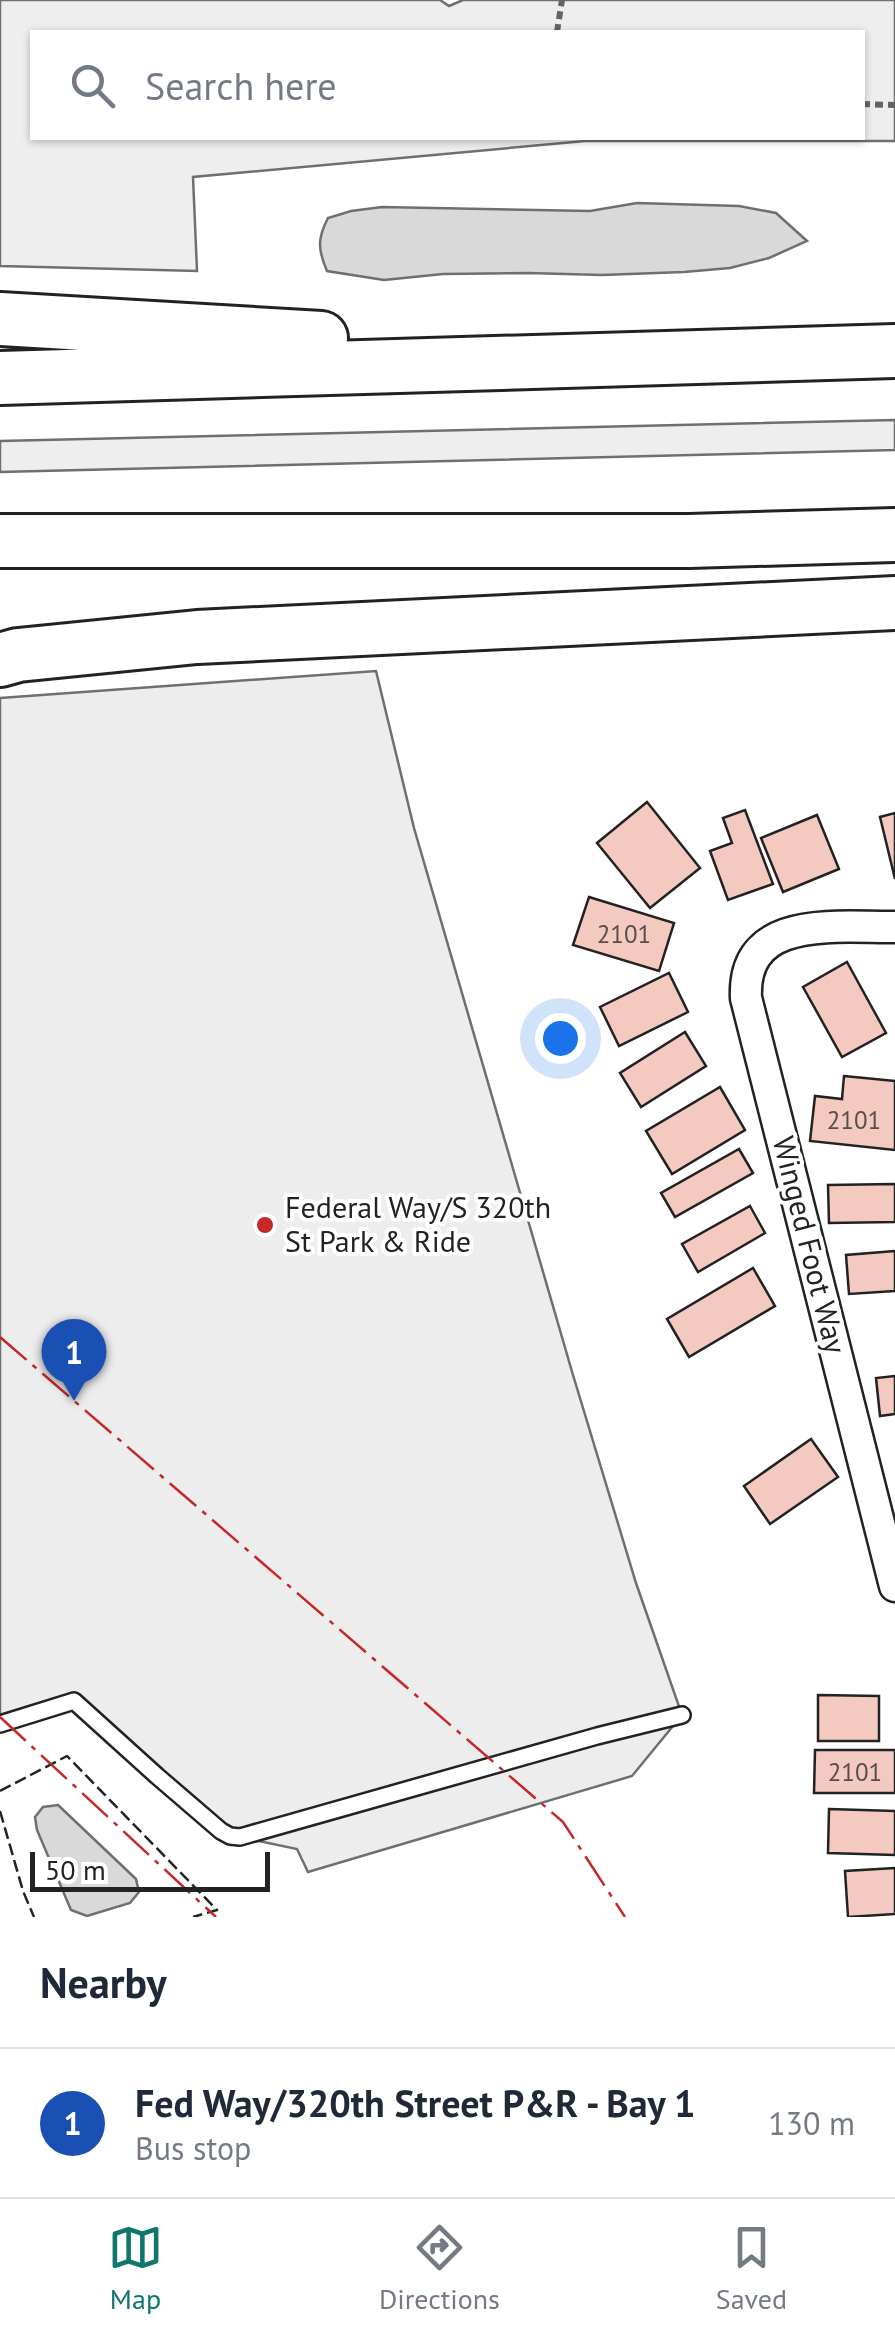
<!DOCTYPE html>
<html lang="en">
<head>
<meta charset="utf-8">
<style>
	body { margin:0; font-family:"PT Sans",sans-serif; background:#f2f2f3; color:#1f2937 }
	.scale { position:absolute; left:30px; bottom:25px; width:240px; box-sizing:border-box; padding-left:10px; border:5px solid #222; border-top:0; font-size:28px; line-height:35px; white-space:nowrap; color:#222; -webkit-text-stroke:8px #fff; paint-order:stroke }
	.you { position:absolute; left:560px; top:1038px; width:35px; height:35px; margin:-25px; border:8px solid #fff; border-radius:50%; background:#1a73e8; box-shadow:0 0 0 15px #1a73e833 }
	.badge { display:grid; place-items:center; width:65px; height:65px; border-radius:50%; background:#0f766e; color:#fff; font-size:32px; font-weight:700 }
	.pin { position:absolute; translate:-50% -82px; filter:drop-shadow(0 2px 5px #0008) }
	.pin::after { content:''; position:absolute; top:52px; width:35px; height:30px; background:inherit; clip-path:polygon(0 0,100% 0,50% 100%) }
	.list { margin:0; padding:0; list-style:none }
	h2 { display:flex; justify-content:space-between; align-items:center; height:130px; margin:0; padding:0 40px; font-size:42px }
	h2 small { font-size:32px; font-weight:400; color:#747a83 }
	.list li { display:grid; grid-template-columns:65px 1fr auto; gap:30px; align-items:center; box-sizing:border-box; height:150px; padding:0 40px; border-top:2px solid #e0e1e3 }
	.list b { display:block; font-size:38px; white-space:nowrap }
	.list p { margin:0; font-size:32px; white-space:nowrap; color:#747a83 }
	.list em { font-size:32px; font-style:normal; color:#747a83 }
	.icon { flex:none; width:55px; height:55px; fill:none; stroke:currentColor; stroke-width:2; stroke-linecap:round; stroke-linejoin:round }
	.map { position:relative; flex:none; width:895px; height:1917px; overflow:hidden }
	.search { position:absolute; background:#fff; box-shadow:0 2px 8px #0004; left:30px; right:30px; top:30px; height:110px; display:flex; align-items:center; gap:25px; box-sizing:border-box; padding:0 35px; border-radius:0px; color:#747a83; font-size:38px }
	.sheet { height:280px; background:#fff }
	nav { display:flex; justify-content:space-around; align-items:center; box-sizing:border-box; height:140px; border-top:2px solid #e0e1e3; background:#fff; font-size:28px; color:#747a83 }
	nav a { display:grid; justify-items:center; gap:5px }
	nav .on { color:#0f766e }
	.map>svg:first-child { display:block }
	.green { fill:#eee; stroke:#6f6f6f; stroke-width:2.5; fill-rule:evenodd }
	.parking { fill:#ededed; stroke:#6f6f6f; stroke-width:2.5 }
	.water { fill:#d9d9d9; stroke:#6f6f6f; stroke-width:2.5 }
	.building { fill:#f3c9c0; stroke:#222; stroke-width:2.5 }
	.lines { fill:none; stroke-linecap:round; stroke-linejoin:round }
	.service-casing { stroke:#222; stroke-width:20 }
	.minor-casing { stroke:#222; stroke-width:35 }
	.motorway-casing { stroke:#222; stroke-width:58 }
	.path { stroke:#646464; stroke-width:6; stroke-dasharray:8 5; stroke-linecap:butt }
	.service { stroke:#fff; stroke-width:15 }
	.minor { stroke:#fff; stroke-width:30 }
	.motorway { stroke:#fff; stroke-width:52 }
	.fence { stroke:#222; stroke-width:2.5; stroke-dasharray:12 5; stroke-linecap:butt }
	.power { stroke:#c62828; stroke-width:2.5; stroke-dasharray:35 8 5 8; stroke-linecap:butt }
	.poi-dot { fill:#c62828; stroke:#fff; stroke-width:4 }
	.labels { text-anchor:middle; stroke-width:8; stroke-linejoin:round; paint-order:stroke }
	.number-label { font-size:25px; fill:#564c4a }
	.poi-label { font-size:30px; fill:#222; stroke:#fff; text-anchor:start }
	.street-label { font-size:30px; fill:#222; stroke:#fff }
</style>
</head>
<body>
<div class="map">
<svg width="895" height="1917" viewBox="0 0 895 1917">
	<rect width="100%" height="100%" fill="#fff"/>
	<path class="green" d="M0,0H440L449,6L463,0H895V141H585L193,177L197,271L0,266ZM32,32H862V138H32Z
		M895,420V450L0,472V441Z"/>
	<path class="parking" d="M376,671L414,828L573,1375L636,1583L682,1715L632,1776L308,1872L297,1849L240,1837L75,1701L0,1724V698Z"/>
	<path class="water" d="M637,203L739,206L776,213L807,241L769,258L730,268L684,272L602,275L528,273L443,274L384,280L327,271C318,250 317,239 328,218L351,211L382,207L590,211Z
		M58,1805L136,1879L139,1892L130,1903L87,1916L71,1910L37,1830L35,1817L43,1807Z"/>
	<path class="building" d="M647,802L700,868L650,908L597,843Z
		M745,810L773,884L728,900L710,851L732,843L723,818Z
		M895,813V879L880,817Z
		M817,815L839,869L783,892L761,838Z
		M589,897L674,923L659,971L573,945Z
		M847,962L886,1033L842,1057L803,987Z
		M669,973L688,1012L619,1046L600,1007Z
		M685,1032L706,1066L641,1107L620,1073Z
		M844,1076L895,1081V1150L810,1141L815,1096L842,1099Z
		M720,1087L745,1130L672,1174L646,1131Z
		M739,1149L753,1173L675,1217L661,1193Z
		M895,1184V1222L829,1223L828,1185Z
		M750,1206L765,1233L698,1272L682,1244Z
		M895,1251V1291L849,1294L846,1255Z
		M753,1268L775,1306L689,1357L667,1319Z
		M895,1376V1414L880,1416L876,1378Z
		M811,1439L838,1477L770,1524L744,1486Z
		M818,1695L879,1696V1741H818Z
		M815,1750H895V1793H814Z
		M829,1809L895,1811V1855L828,1853Z
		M895,1868V1914L848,1917L845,1871Z"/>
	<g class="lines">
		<g class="service-casing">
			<path id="service" d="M0,1724L74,1701L157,1776L221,1831L230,1836L240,1837L597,1736L682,1715"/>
		</g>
		<g class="minor-casing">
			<path id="minor" d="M895,927C837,928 742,913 746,998L895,1586"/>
		</g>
		<g class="motorway-casing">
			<path id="motorway" d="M0,319L321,338
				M0,378L895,351
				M0,541H689L895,535
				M0,660L18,655L197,637L895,603"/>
		</g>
		<path class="path" d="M557,32L562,0
			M862,104L895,105"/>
		<use href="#service" class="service"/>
		<use href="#minor" class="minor"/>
		<use href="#motorway" class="motorway"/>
		<path class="fence" d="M0,1791L67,1756L217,1910L193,1917
			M0,1811L23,1891L34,1917"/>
		<path class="power" d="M0,1337L563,1822L625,1917
			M0,1717L216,1917"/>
	</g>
	<circle class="poi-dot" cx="265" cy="1225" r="10"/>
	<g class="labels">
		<g class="number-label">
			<text x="624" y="943">2101</text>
			<text x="854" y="1129">2101</text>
			<text x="855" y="1781">2101</text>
		</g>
		<g class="poi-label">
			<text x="285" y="1218">Federal Way/S 320th<tspan x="285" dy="34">St Park &amp; Ride</tspan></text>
		</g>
		<g class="street-label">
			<text transform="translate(809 1245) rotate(76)" y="10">Winged Foot Way</text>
		</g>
	</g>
</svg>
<div class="scale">50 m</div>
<div class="you"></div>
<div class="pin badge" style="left:74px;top:1401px;background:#1a4fb4">1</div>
<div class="search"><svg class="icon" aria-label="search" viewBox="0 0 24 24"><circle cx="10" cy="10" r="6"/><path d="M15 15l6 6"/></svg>Search here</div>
</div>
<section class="sheet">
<h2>Nearby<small></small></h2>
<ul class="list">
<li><span class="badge" style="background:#1a4fb4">1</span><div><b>Fed Way/320th Street P&amp;R - Bay 1</b><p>Bus stop</p></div><em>130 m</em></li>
</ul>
</section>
<nav>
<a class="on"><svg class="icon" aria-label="map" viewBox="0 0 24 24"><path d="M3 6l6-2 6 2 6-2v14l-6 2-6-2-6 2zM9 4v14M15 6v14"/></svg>Map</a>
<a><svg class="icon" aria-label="directions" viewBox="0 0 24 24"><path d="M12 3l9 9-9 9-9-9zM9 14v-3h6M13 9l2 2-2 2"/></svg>Directions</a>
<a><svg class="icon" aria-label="saved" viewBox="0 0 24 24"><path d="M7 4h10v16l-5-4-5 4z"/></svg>Saved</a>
</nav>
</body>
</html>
